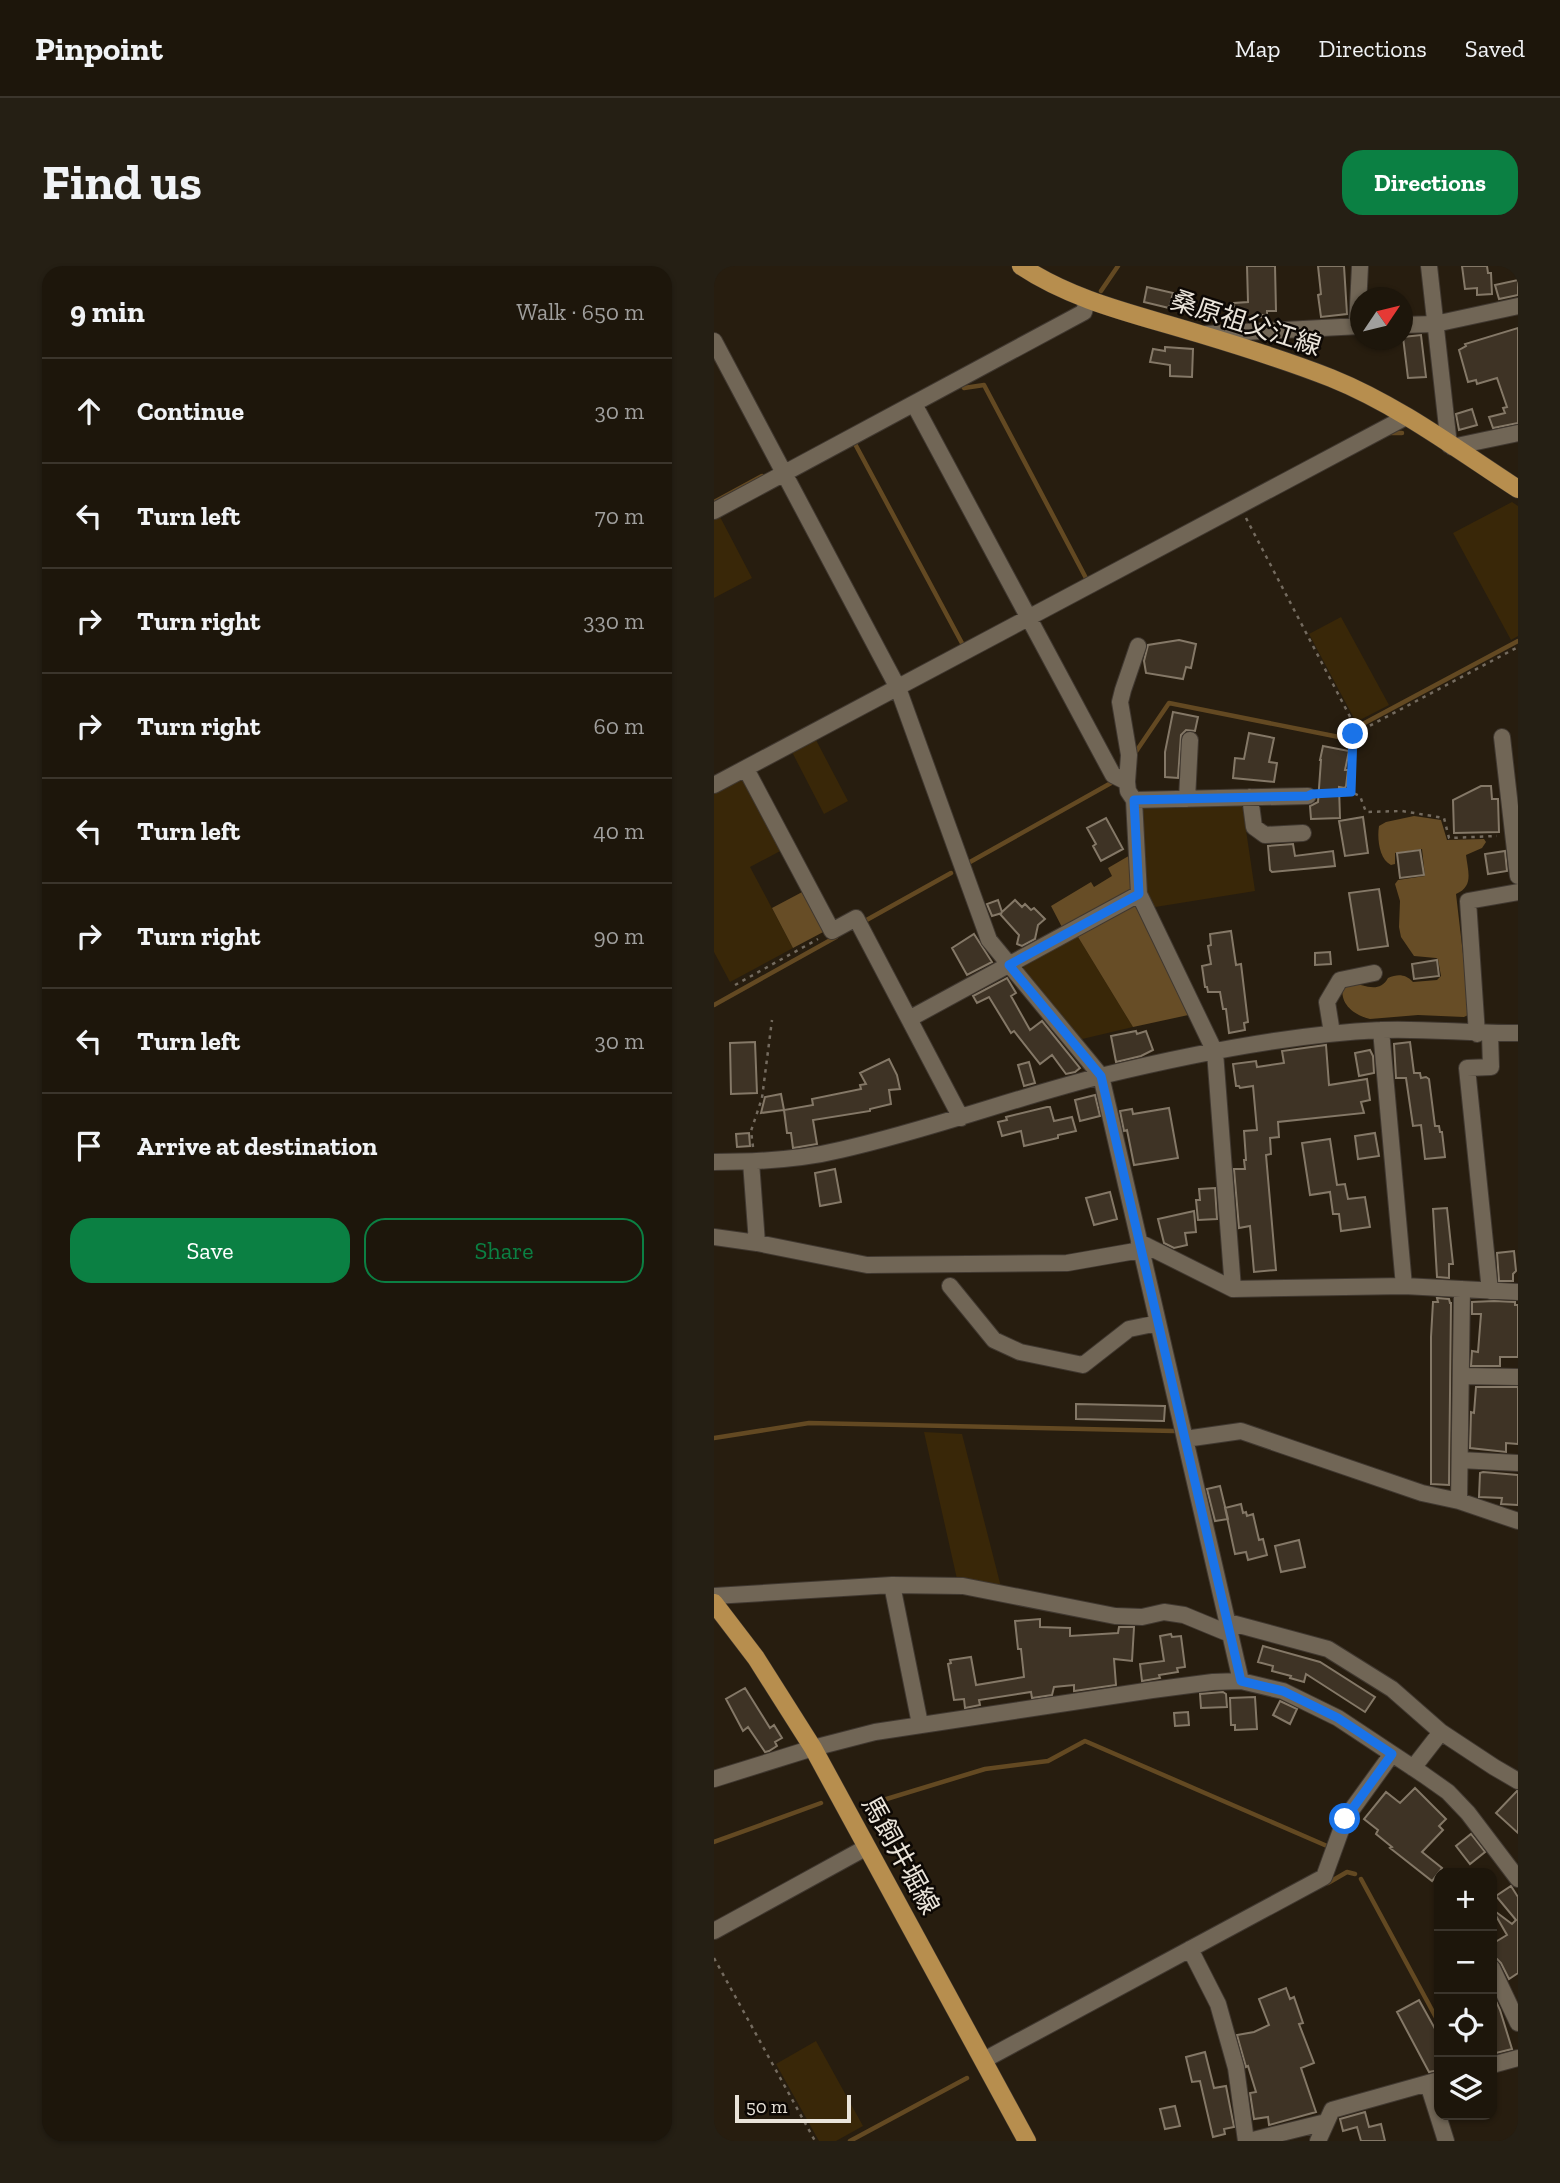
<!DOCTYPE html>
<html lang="en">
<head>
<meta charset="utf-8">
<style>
	body { margin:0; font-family:"Zilla Slab","Noto Sans JP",serif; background:#251f14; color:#f1f3f6 }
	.controls { position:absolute; right:21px; bottom:21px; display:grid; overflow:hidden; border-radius:14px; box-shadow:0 2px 5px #0004 }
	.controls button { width:63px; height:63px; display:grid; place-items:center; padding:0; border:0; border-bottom:2px solid #3b352c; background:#1d160b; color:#f1f3f6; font:35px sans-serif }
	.compass { position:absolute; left:636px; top:21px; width:63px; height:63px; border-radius:50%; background:#1d160b; box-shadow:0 2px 5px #0004; rotate:55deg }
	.scale { position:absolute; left:21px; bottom:18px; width:116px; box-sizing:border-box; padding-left:7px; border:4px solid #eae4da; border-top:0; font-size:19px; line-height:24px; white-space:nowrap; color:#eae4da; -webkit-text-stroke:5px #0d0804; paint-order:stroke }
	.stop { position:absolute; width:21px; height:21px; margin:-16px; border:5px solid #1a73e8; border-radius:50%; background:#fff }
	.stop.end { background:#1a73e8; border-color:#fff; box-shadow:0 2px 7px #0008 }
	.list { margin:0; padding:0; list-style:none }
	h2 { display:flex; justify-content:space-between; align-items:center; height:91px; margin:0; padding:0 28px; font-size:30px }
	h2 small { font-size:23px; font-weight:400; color:#a09f9d }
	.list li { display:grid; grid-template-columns:46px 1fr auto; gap:21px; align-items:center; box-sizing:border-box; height:105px; padding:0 28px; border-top:2px solid #3b352c }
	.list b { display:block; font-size:26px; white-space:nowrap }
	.list em { font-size:23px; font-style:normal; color:#a09f9d }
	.actions { display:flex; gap:14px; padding:21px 28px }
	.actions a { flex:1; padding:16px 0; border:2px solid #0b8043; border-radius:21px; text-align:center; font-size:24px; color:#0b8043 }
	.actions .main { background:#0b8043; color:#fff }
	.icon { flex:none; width:38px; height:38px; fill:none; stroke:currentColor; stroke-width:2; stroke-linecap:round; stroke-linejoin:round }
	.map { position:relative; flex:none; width:804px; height:1875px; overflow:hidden; border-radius:21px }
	header { display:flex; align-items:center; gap:42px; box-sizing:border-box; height:98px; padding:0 35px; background:#1d160b; border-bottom:2px solid #3b352c }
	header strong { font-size:33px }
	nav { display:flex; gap:38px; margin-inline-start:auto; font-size:24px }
	.intro { display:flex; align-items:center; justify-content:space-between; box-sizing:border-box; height:168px; padding:0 42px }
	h1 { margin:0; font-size:49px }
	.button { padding:18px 32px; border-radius:21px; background:#0b8043; color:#fff; font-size:24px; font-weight:700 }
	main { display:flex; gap:42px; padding:0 42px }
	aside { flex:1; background:#1d160b; border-radius:21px; box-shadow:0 2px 5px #0004 }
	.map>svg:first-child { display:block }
	.green { fill:#392708 }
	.forest { fill:#674d26 }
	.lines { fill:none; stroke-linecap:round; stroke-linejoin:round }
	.stream { stroke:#634922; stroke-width:4.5 }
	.building { fill:#3e3325; stroke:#847867; stroke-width:2 }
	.minor-casing { stroke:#403830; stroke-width:18 }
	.major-casing { stroke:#403830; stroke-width:19 }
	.path { stroke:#746b5f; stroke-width:2.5; stroke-dasharray:3.5 5; stroke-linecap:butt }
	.minor { stroke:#716656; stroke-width:16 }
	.major { stroke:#b78e4e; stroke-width:18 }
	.route { stroke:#1a73e8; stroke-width:9 }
	.labels { text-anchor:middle; stroke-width:5; stroke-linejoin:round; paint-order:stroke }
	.street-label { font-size:26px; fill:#eae4da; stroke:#0d0804 }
</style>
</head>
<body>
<header>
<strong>Pinpoint</strong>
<nav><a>Map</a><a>Directions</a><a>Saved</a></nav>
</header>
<div class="intro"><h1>Find us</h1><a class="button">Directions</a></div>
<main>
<aside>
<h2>9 min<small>Walk · 650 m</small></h2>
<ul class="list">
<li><svg class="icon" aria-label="ahead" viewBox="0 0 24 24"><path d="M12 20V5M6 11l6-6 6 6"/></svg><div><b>Continue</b></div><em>30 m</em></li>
<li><svg class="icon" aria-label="left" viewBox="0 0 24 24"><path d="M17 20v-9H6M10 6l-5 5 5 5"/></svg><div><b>Turn left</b></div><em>70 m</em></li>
<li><svg class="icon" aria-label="right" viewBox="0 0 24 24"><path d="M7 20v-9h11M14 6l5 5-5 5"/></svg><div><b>Turn right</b></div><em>330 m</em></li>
<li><svg class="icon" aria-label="right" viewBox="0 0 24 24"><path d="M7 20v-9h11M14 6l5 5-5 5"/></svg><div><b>Turn right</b></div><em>60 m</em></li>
<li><svg class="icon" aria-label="left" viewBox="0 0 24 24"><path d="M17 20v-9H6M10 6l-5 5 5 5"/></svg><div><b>Turn left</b></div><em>40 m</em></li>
<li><svg class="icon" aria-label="right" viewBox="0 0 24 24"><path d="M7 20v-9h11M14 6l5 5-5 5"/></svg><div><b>Turn right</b></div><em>90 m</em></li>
<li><svg class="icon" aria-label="left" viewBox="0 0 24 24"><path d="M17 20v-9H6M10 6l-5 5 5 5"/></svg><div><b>Turn left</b></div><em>30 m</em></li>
<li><svg class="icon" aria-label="arrive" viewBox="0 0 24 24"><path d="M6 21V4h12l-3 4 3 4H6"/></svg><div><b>Arrive at destination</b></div></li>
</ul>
<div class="actions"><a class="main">Save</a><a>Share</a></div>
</aside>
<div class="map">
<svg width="804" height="1875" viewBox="0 0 804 1875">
	<rect width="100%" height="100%" fill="#271d0f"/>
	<path class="green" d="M798,236L804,240V370L797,374L739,267Z
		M4,247L38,312L0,332V250Z
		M627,351L675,439L642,456L595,368Z
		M102,474L134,535L110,548L78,486Z
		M31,509L70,583L36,601L79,682L16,716L0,686V525Z
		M431,537H528L541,625L435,642L427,621L426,543Z
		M361,666L419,761L364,774L303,699Z
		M210,1166L248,1168L287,1321L243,1313Z
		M102,1775L149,1860L122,1875H105L62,1798Z"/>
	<path class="forest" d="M700,550L727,554L733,574L770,573L772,576L768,582L752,589C754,606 760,620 742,628L756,748L750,751L704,749L656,753C640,749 625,738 629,720L635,716C651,719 665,728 674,712C684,708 691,708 699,716L723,714L727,710L724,693L722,692L700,690L687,671L685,661L686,635L681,618L684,614L711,610L708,583L681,587V598L677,599C665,593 663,572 665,560L672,556Z
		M418,588L421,626L350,665L337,640L377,616L380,621L398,610L394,602Z
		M92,624L113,664L79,682L58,642Z
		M420,633L479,748L419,761L361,666Z"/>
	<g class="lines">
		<path class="stream" d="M387,25L404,0
			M247,118L250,122L270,119L373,314
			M675,167H688
			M140,176L249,379
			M0,236L48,210
			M645,460L804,375
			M421,487L455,437L625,471L638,463
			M256,596L397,517
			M149,656L237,607
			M0,739L122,671
			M0,1172L95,1157L460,1165
			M156,1538L271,1503L334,1495L371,1475L613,1580
			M0,1576L107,1537
			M647,1613L725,1757
			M614,1617L633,1606L641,1608
			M136,1875L253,1812"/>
	</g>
	<path class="building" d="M533,0H561L562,45H553V49H548V51L520,54V37L534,36Z
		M604,0H630L633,48L607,51L604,29L607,28Z
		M748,0H773L774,7H777L778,28L763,29V22L751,23Z
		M804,14V29L785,33L781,19Z
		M433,21L459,27L455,42L430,36Z
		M804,62V157L779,162L775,151L791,147L789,142L793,141L783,112L763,118L762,114L754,116L745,84L752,80L751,78Z
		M707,69L712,111L694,112L689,71Z
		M451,81L479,83L478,111L456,110V99L436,96L439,83L451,85Z
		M758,143L763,159L745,164L742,148Z
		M465,374L482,378L477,402L472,401L469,413L432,407L430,395L434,379Z
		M459,446L484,451L481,465L472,464L467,469L464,512L451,511V486Z
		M535,467L560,472L555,496L563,497L560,516L519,512L521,492L530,493Z
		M609,480L635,485L631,504H634L632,520L631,522L625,521L626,552L597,553L596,540L604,536L607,494H606Z
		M767,520H777L778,533H784L785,566L740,567L739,534Z
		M649,551L654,587L631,590L625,555Z
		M392,552L409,583L387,595L379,580L382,578L373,562Z
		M579,578L581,590L619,585L621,600L558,606L556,604L554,580Z
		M706,584L710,609L686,612L683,587Z
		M791,585L793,605L774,608L771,588Z
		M665,623L674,680L644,684L635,627Z
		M284,634L288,646L301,634L308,641L311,638L317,644L320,642L331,653L324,659L321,673L308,680L303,678L305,669L286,648L288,647L278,650L273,638Z
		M517,665L522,699L527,698L534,756L530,757L531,764L515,767L512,743H509L506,726H494L493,721H491L488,700L497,698L494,680L497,679L496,668Z
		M260,668L278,696L253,709L238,682Z
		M616,686L617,698L601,699V687Z
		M723,694L725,710L700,713L698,698Z
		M293,712L302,727L297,730L316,764L328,755L366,802L361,806L352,808L338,789L326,798L300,765L297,767L275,731L263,737L259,730Z
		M422,765L423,768L432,765L439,784L427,790L402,796L397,770Z
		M41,776L43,827L17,828L16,777Z
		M696,776L700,807H706L707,812L712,811L715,813L721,860H725L726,866H728L731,891L711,893L707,859L699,860L692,812H682L680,778Z
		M612,779L615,819L653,813L656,834L647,836L650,847L564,856L565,871L556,872L557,888L552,889L562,1004L540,1006L536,960L525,962L520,903H531L530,894H532L530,865L543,864L539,820L526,822L525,820H522L519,798L542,795L543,801L570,797L568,785Z
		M656,784L659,790L660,807L645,810L641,787Z
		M175,793L183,809L186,823L175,824L177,838L156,843V845L99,854L103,878L79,882L77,867H73L70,844L99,839L98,833L147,823L146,819L152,818L146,807Z
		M315,796L321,817L310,820L304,799Z
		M67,828L70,844L47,847L51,831Z
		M381,829L386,850L366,855L361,834Z
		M333,841H336L340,855L358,851L362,865L344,869V872L310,880L307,865L288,870L284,856L293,854L292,851Z
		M455,842L464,892L420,899L413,864L410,865L406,845L418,843L419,848Z
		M35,867L36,880L23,881L22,868Z
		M661,867L665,890L644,893L641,870Z
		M616,873L623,919L631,918L634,933L651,931L656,961L627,965L625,948H619L616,926L596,929L588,877Z
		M121,903L127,936L106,940L101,907Z
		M501,922L503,953L484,954L482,934H486L485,923Z
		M396,926L403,953L380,959L372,932Z
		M733,942L739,998H735V1012L723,1011L719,943Z
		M480,945L482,966L471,967L473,979L460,982L450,977L444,953Z
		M800,985L802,1005L799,1008V1015H785L783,987Z
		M723,1032L735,1033L736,1037H737L735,1219L717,1218V1071L719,1036H724Z
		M780,1035L801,1036V1039H804V1091H786V1100H757L758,1085L764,1086L767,1048H758V1036Z
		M762,1121H804V1178L792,1177V1186L756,1182L757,1146L760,1147Z
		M362,1138L451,1140L450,1155L362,1153Z
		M769,1206L804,1209V1239L787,1238L788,1232L765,1231L766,1207Z
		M506,1220L514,1253L501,1255L493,1223Z
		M527,1238L529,1247L532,1246L533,1250L539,1248L545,1274L549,1273L553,1289L534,1294L532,1286L521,1288L511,1242Z
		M585,1274L591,1301L567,1306L561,1280Z
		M326,1353V1361L356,1362V1370L404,1367L405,1361H420L418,1395L400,1393L402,1419L360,1425V1419L340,1421L338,1429L318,1432L317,1426L265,1434L266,1439L251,1442L250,1433L240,1434L234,1398L237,1397L236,1394L257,1391L262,1419L310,1411L307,1383H304L301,1355Z
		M457,1368L458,1371L467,1370L471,1401L463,1402L464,1406L445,1409L446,1412L428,1415L426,1398L450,1395L446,1370Z
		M549,1380L606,1396L661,1431L651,1446L592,1408L590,1416L576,1412L577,1410L558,1405L559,1400L544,1396Z
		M31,1422L56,1462L60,1459L68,1472L61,1476L63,1480L55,1485L51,1486L34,1461L29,1465L12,1433Z
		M509,1426L512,1428L513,1441L487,1442L486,1428Z
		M541,1431L543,1463L521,1464V1459H517L516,1432Z
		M566,1435L583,1443L576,1458L559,1449Z
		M474,1446L475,1459L461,1460L460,1447Z
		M701,1522L732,1553L725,1560L729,1564L708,1586L728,1602L718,1615L676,1582L678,1581L662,1568L664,1564L650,1553L672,1526L686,1537Z
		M803,1525H804V1567L782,1547Z
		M757,1568L771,1586L756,1598L742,1580Z
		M797,1620L804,1631V1707L795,1713L787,1697L783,1693L778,1692V1678L793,1669L778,1643L798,1658L802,1654L782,1630Z
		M572,1722L576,1733L580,1731L589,1757L585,1758L600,1797L587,1802L602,1846L555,1859L554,1851L540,1853L536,1827L542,1826L534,1800L532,1801L523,1769L540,1766L555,1759L545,1733Z
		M778,1726L786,1744L798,1783L778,1788Z
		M705,1734L725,1770V1804L715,1806L683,1746Z
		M491,1786L500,1822L512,1820L520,1861L510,1863L511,1868L499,1871L486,1815L478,1816L472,1791Z
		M461,1840L466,1860L451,1863L446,1843Z
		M651,1846L655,1861L667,1858L671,1875H647L643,1861L629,1865L626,1853Z"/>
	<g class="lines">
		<g class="minor-casing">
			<path id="minor" d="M715,0L735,179
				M688,59L721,58L804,40
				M643,60L646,0
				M491,68L646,60
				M0,75L184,422L275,674L387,810L527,1415
				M200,138L399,509L413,516L414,525L420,534
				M738,181L804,167
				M0,245L370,46L373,34
				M788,471L804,610
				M32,503L118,665L142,652L247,852
				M413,516L415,489L406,436L409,424L424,380
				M0,519L692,151
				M536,531L540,561L551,569L589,567
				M473,533L476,474
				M195,753L425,628
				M667,764L690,1020
				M618,767L613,736L626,714L660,707
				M763,768L754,635L804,626
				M776,768L777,801L753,802L776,1025
				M0,896C42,896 85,894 126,884C216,864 302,831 391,809C478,788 577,768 667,764C712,762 758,768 804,767
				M37,896L43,977
				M0,971L43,977L153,999L353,997L427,984
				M425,976L519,1023L690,1020L804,1026
				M236,1020L280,1074L306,1086L369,1099L415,1063L444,1057
				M519,1023L501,786L425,628L420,534L594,530
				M748,1023L745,1235L804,1255
				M747,1110L804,1111
				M471,1173L527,1165L708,1227L745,1235
				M746,1194L804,1197
				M178,1319L206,1458
				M0,1330L178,1319L249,1320L401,1350L428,1351L450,1346L470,1349L516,1368
				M514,1356L614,1383L678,1423L727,1466L780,1501L804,1515
				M699,1502L727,1466
				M0,1513L99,1482L161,1466L438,1424L499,1416L527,1415L569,1425L624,1452L710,1509L734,1526L754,1547L804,1613
				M0,1665L153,1581
				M476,1683L504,1738L522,1802L532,1875
				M778,1702L804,1757
				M270,1794L610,1611L631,1553L678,1488
				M778,1799L804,1792
				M714,1818L732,1875
				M535,1875L612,1856
				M604,1875L618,1844L725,1814"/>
		</g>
		<g class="major-casing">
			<path id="major" d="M307,0C361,36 425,49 486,68C529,81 574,95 617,112C684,139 744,184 804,223
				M0,1337L42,1392L99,1482L313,1875"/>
		</g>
		<path class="path" d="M532,252L644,466L804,381
			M637,526L639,468L644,466
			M607,528L637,526L646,530L652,546L688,545L730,552L735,572L783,570
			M21,719L104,673
			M39,881L37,865L48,832L58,754
			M0,1692L101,1875"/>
		<use href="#minor" class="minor"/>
		<use href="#major" class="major"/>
	</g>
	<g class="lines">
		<path class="route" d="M631,1553L678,1488L624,1452L569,1425L527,1415L387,810L295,699L425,628L420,534L594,530L598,528L637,526L639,468"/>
	</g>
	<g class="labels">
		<g class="street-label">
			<text transform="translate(532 57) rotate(18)" y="9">桑原祖父江線</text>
			<text transform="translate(187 1589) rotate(61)" y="9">馬飼井堀線</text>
		</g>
	</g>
</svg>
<div class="controls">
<button>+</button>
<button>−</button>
<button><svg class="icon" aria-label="locate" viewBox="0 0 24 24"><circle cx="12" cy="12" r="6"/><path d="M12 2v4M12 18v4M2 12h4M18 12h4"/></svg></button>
<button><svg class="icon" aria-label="layers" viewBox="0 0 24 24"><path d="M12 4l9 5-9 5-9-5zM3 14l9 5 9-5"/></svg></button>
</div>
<svg class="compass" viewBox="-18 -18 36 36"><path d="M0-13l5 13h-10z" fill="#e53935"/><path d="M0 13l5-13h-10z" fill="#a09f9d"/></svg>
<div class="scale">50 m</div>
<div class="stop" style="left:631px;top:1553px"></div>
<div class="stop end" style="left:639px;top:468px"></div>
</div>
</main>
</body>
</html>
